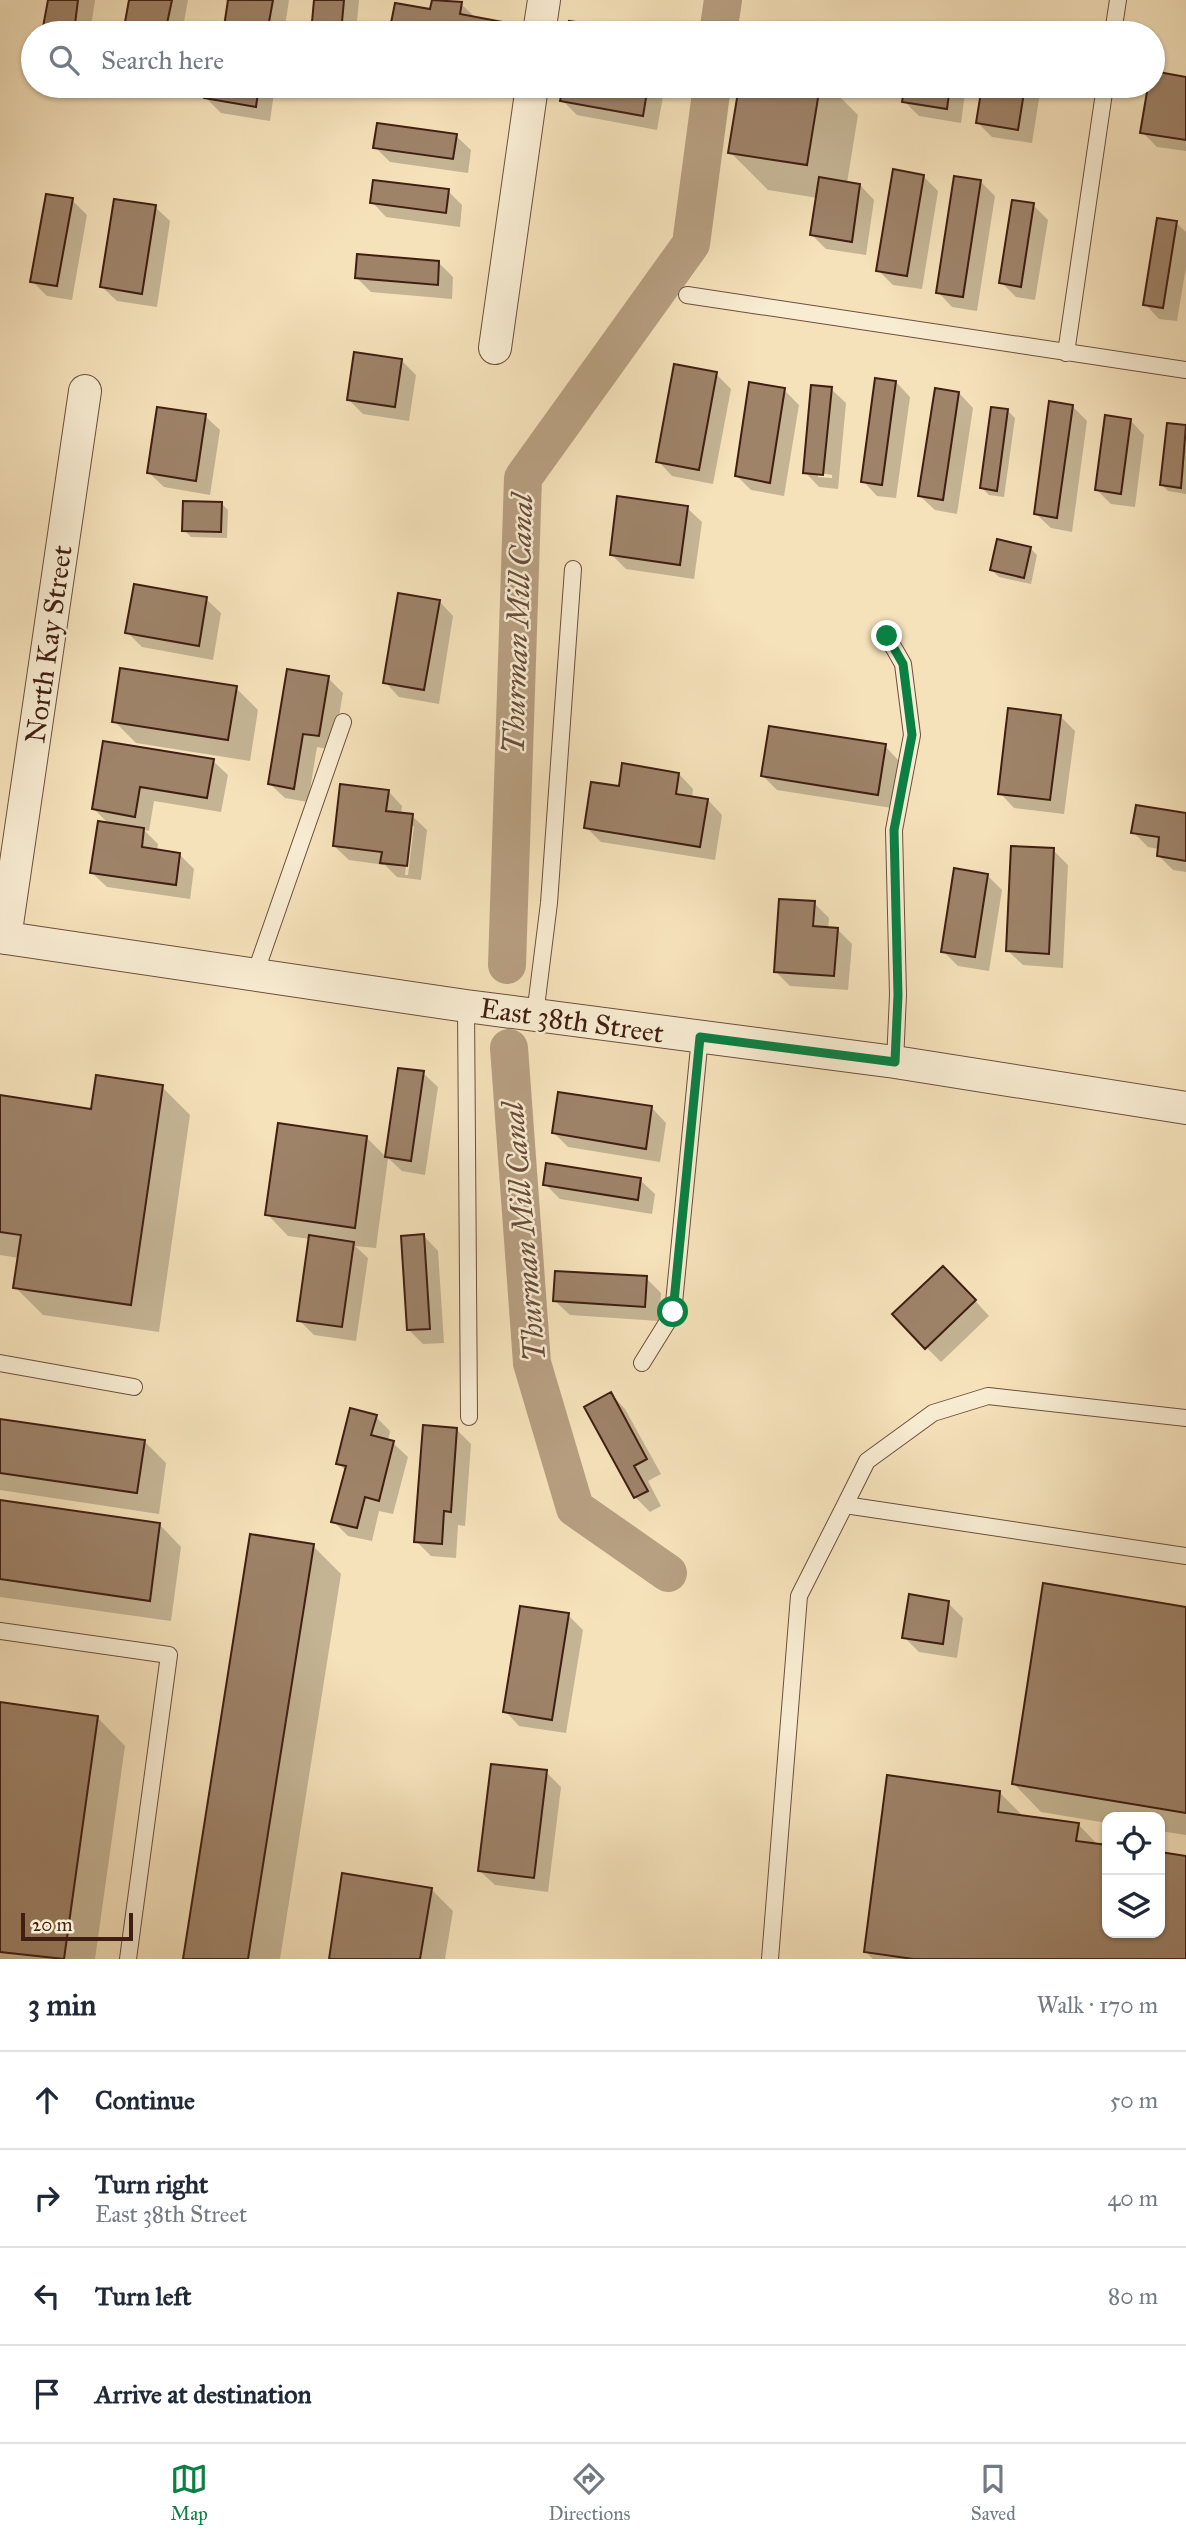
<!DOCTYPE html>
<html lang="en">
<head>
<meta charset="utf-8">
<style>
	body { margin:0; font-family:"IM FELL Great Primer",serif; background:#f2f2f3; color:#1f2937 }
	.controls { position:absolute; right:21px; bottom:21px; display:grid; overflow:hidden; border-radius:14px; box-shadow:0 2px 5px #0004 }
	.controls button { width:63px; height:63px; display:grid; place-items:center; padding:0; border:0; border-bottom:2px solid #e0e1e3; background:#fff; color:#1f2937; font:35px sans-serif }
	.scale { position:absolute; left:21px; bottom:18px; width:112px; box-sizing:border-box; padding-left:7px; border:4px solid #401e12; border-top:0; font-size:19px; line-height:24px; white-space:nowrap; color:#401e12; -webkit-text-stroke:5px #f8ecd2; paint-order:stroke }
	.stop { position:absolute; width:21px; height:21px; margin:-16px; border:5px solid #0b8043; border-radius:50%; background:#fff }
	.stop.end { background:#0b8043; border-color:#fff; box-shadow:0 2px 7px #0008 }
	.list { margin:0; padding:0; list-style:none }
	h2 { display:flex; justify-content:space-between; align-items:center; height:91px; margin:0; padding:0 28px; font-size:30px }
	h2 small { font-size:23px; font-weight:400; color:#747a83 }
	.list li { display:grid; grid-template-columns:46px 1fr auto; gap:21px; align-items:center; box-sizing:border-box; height:98px; padding:0 28px; border-top:2px solid #e0e1e3 }
	.list b { display:block; font-size:26px; white-space:nowrap }
	.list p { margin:0; font-size:23px; white-space:nowrap; color:#747a83 }
	.list em { font-size:23px; font-style:normal; color:#747a83 }
	.icon { flex:none; width:38px; height:38px; fill:none; stroke:currentColor; stroke-width:2; stroke-linecap:round; stroke-linejoin:round }
	.map { position:relative; flex:none; width:1186px; height:1959px; overflow:hidden }
	.search { position:absolute; background:#fff; box-shadow:0 2px 5px #0004; left:21px; right:21px; top:21px; height:77px; display:flex; align-items:center; gap:18px; box-sizing:border-box; padding:0 24px; border-radius:38px; color:#747a83; font-size:26px }
	.sheet { height:483px; background:#fff }
	nav { display:flex; justify-content:space-around; align-items:center; box-sizing:border-box; height:98px; border-top:2px solid #e0e1e3; background:#fff; font-size:19px; color:#747a83 }
	nav a { display:grid; justify-items:center; gap:4px }
	nav .on { color:#0b8043 }
	.map>svg:first-child { display:block }
	.shadow { fill:#0003; fill-rule:evenodd }
	.lines { fill:none; stroke-linecap:round; stroke-linejoin:round }
	.canal { stroke:#b79f81; stroke-width:38 }
	.building { fill:#9e8369; stroke:#401e12; stroke-width:2 }
	.service-casing { stroke:#6d4f3c; stroke-width:18 }
	.minor-casing { stroke:#6d4f3c; stroke-width:34 }
	.service { stroke:#f8ecd2; stroke-width:16 }
	.minor { stroke:#f8ecd2; stroke-width:32 }
	.route { stroke:#0b8043; stroke-width:9 }
	.labels { text-anchor:middle; stroke-width:5; stroke-linejoin:round; paint-order:stroke }
	.street-label { font-size:28px; fill:#401e12; stroke:#f8ecd2 }
	.water-label { font-size:30px; font-style:italic; fill:#6a4b39; stroke:#f8ecd2 }
</style>
</head>
<body>
<div class="map">
<svg width="1186" height="1959" viewBox="0 0 1186 1959">
	<rect width="100%" height="100%" fill="#f5e1ba"/>
	<filter id="stains"><feTurbulence type="fractalNoise" baseFrequency=".00286" numOctaves="4"/><feColorMatrix values="0 0 0 0 .2 0 0 0 0 .09 0 0 0 0 .02 0 0 0 .5 -.17"/></filter>
	<radialGradient id="worn" r=".72"><stop offset=".6" stop-color="#630" stop-opacity="0"/><stop offset="1" stop-color="#630" stop-opacity=".3"/></radialGradient>
	<path class="shadow" d="M49,0H95L90,33H52L45,26Z
		M128,0H188L182,33H125L130,3Z
		M224,0H289L284,33H225L230,1Z
		M316,0H359L356,33H313Z
		M434,0L461,4L476,18L502,24L512,33H391L396,5L432,11Z
		M1153,73L1186,78V151L1157,147L1142,132L1149,86H1153Z
		M208,86H275L270,121L221,113L206,98Z
		M565,86H658L664,91L657,130L577,115L562,100Z
		M741,86H829L858,115L847,183L860,185L874,200L866,255L826,249L812,235L818,198L768,190L730,152Z
		M903,86H966L961,123L919,116L904,101L906,87Z
		M983,86H1041L1032,143L992,137L978,123Z
		M456,136L471,150L468,173L390,162L375,147Z
		M923,176L938,191L922,289L893,285L878,270Z
		M980,181L995,196L977,311L952,307L938,292Z
		M448,191L462,205L460,227L386,217L372,202Z
		M72,200L87,215L72,300L47,296L32,281Z
		M1033,205L1048,220L1035,300L1016,297L1001,282Z
		M155,207L170,221L157,307L117,301L102,287Z
		M1176,223L1186,232V267L1177,321L1159,319L1145,304Z
		M439,263L453,277L452,299L371,292L356,277Z
		M401,360L416,375L409,421L363,414L349,400Z
		M716,374L731,389L713,484L672,476L658,461Z
		M896,382L910,397L896,498L877,496L863,481Z
		M831,389L846,403L838,489L819,487L805,472ZM818,473L832,475V478L818,477Z
		M784,390L799,405L784,496L751,490L737,476Z
		M959,393L973,408L957,514L935,510L920,496Z
		M1073,407L1087,421L1072,532L1051,528L1036,514Z
		M1008,411L1015,418L1004,497L989,495L982,488Z
		M205,416L220,430L210,495L164,487L149,473Z
		M1130,420L1144,435L1135,507L1111,504L1097,490Z
		M1169,424L1186,427V494L1168,491L1161,484Z
		M221,503L228,510L227,538L191,537L184,530Z
		M687,508L702,522L694,579L626,569L611,554Z
		M1030,548L1037,555L1031,584L999,577L992,570Z
		M206,599L221,613L213,660L142,647L127,632Z
		M439,601L453,616L439,704L399,697L385,682Z
		M328,678L343,693L333,750L317,747L308,802L285,798L270,784Z
		M236,688L258,710L250,761L136,743L114,721Z
		M1060,716L1075,731L1064,814L1014,808L1000,793Z
		M105,743L213,761L228,775L221,812L154,801L149,831L144,830L158,844L157,851L179,854L194,869L190,899L107,887L92,873L109,824L94,809Z
		M885,746L899,761L892,808L777,790L763,776Z
		M679,774L693,789L692,798L708,800L722,815L715,860L601,842L586,827L620,788Z
		M388,791L402,806L401,815L412,816L427,830L421,880L397,877L385,865L349,860L334,846ZM410,826H414L408,875H405Z
		M1186,814V872L1173,870L1158,855L1159,849L1148,847L1133,832Z
		M1053,850L1068,865L1063,968L1023,965L1008,951Z
		M987,875L1002,890L989,971L958,966L943,951Z
		M814,903L829,918L828,929L838,930L852,944L848,990L790,986L775,971Z
		M400,1069L423,1073L438,1087L425,1175L402,1171L388,1158L376,1248L355,1246L368,1258L356,1341L314,1335L299,1320L310,1239L288,1236L267,1214L367,1138L387,1158Z
		M162,1087L190,1115L159,1332L43,1315L15,1287L19,1258L0,1255V1097L93,1111Z
		M652,1108L666,1123L660,1162L568,1147L554,1133Z
		M640,1180L655,1194L652,1214L560,1199L545,1184Z
		M424,1236L438,1251L444,1343L423,1344L409,1330Z
		M646,1278L661,1293L659,1321L570,1315L555,1301Z
		M958,1282L989,1316L941,1362L926,1347Z
		M611,1394L625,1409L661,1474L648,1481L661,1506L650,1512L635,1497Z
		M376,1417L390,1431L388,1441L393,1443L408,1457L393,1514L379,1511L372,1541L348,1536L333,1521L346,1471L338,1463Z
		M0,1420L144,1441L166,1463L159,1514L0,1490Z
		M456,1429L471,1444L465,1526L458,1525L456,1558L431,1556L416,1541Z
		M0,1502L160,1525L181,1547L171,1621L0,1597Z
		M313,1546L341,1574L280,1959H184Z
		M948,1603L963,1618L957,1658L919,1652L904,1637Z
		M1186,1608V1835L1160,1831V1817H1107V1823L1041,1812L1014,1784Z
		M568,1615L583,1630L566,1733L519,1726L505,1711Z
		M0,1704L98,1718L125,1746L95,1959H0Z
		M546,1772L561,1787L548,1892L495,1885L480,1871Z
		M999,1792L1024,1817L1078,1824L1099,1846L1107,1847V1933H1160V1854L1186,1857V1959H873L866,1952Z
		M431,1889L453,1911L445,1959H331Z"/>
	<g class="lines">
		<path class="canal" d="M718,33L723,0
			M507,965L523,478L691,244L712,86
			M509,1048L532,1363L575,1508L668,1573"/>
	</g>
	<path class="building" d="M48,0H78L74,32L43,27Z
		M129,0H172L165,33H123Z
		M228,0H273L267,33H223Z
		M314,0H344L341,33H311Z
		M432,0L462,2L460,14L503,22L501,33H389L395,3L430,9Z
		M569,21L652,33H568Z
		M793,23L850,32L849,33H792Z
		M1153,71L1186,77V140L1140,133L1148,86H1153Z
		M206,86H259L256,107L204,98Z
		M563,86H648L643,116L560,101Z
		M739,86H820L807,165L728,153Z
		M905,86H950L947,109L902,102Z
		M982,86H1025L1018,130L976,123Z
		M377,123L457,134L453,159L373,148Z
		M893,169L924,175L907,276L876,271Z
		M954,176L981,180L963,297L936,293Z
		M819,177L860,184L852,242L810,235Z
		M373,180L449,189L446,213L370,203Z
		M46,194L73,198L57,286L30,282Z
		M114,199L156,205L142,294L100,287Z
		M1012,200L1034,203L1021,287L999,283Z
		M1157,218L1177,221L1163,308L1143,305Z
		M357,254L439,261L438,285L355,278Z
		M354,352L402,359L395,407L347,400Z
		M674,364L717,372L699,470L656,462Z
		M875,378L896,381L882,485L861,482Z
		M749,382L785,388L770,483L735,476Z
		M811,385L832,387L823,475L803,473Z
		M935,388L959,392L943,500L918,496Z
		M1049,401L1073,405L1057,518L1034,514Z
		M157,407L206,414L196,481L147,473Z
		M991,407L1008,409L997,491L980,488Z
		M1105,415L1131,419L1121,494L1095,490Z
		M1167,423L1186,425L1181,488L1160,485Z
		M617,496L688,506L680,565L610,555Z
		M183,501L222,502L221,532L182,531Z
		M997,539L1031,547L1024,578L990,570Z
		M134,584L207,597L199,646L125,633Z
		M398,593L440,600L424,690L383,683Z
		M120,668L237,686L228,740L112,722Z
		M287,669L329,676L319,736L303,734L294,789L268,784Z
		M1008,708L1061,715L1050,800L998,794Z
		M769,726L886,744L878,795L761,776Z
		M103,741L214,759L207,798L140,787L135,817L92,809Z
		M622,763L679,773L676,794L708,799L700,847L584,828L591,782L619,786Z
		M340,784L389,790L386,811L413,814L407,866L380,863L382,852L333,846Z
		M1136,805L1186,813V861L1157,856L1159,837L1131,833Z
		M98,821L144,828L142,847L180,853L176,885L90,873Z
		M1011,846L1054,848L1049,954L1006,951Z
		M954,868L988,874L975,957L941,952Z
		M779,899L815,901L813,926L838,928L834,976L774,972Z
		M398,1068L424,1071L411,1161L385,1157Z
		M96,1075L163,1085L131,1305L13,1288L21,1235L0,1232V1095L91,1109Z
		M558,1092L652,1106L646,1149L552,1133Z
		M278,1123L367,1136L355,1228L265,1215Z
		M546,1163L641,1178L638,1200L543,1185Z
		M424,1234L430,1329L407,1330L401,1236Z
		M309,1235L354,1242L342,1327L297,1321Z
		M943,1266L976,1300L925,1349L892,1314Z
		M555,1271L647,1276L645,1307L553,1301Z
		M611,1392L647,1459L634,1466L648,1491L634,1498L584,1407Z
		M350,1408L377,1415L371,1435L394,1441L379,1501L365,1497L357,1528L331,1522L346,1466L336,1464Z
		M0,1419L145,1440L137,1493L0,1473Z
		M423,1425L457,1428L451,1512L444,1511L442,1544L414,1542Z
		M0,1500L160,1523L150,1601L0,1579Z
		M250,1534L314,1544L248,1959H183Z
		M1043,1583L1186,1607V1813L1012,1784Z
		M909,1594L949,1601L943,1644L902,1638Z
		M520,1606L569,1613L552,1720L503,1712Z
		M0,1702L98,1716L64,1959L0,1952Z
		M491,1764L547,1770L534,1878L478,1871Z
		M887,1775L1000,1791L998,1812L1079,1823L1076,1841L1107,1845V1933H1160V1852L1186,1856V1959H913L864,1952Z
		M342,1873L432,1888L420,1959H329Z"/>
	<g class="lines">
		<g class="service-casing">
			<path id="service" d="M1113,33L1118,0
				M687,295L1186,370
				M1066,353L1105,86
				M887,636L903,664L912,735L894,830L898,995L895,1062
				M255,974L343,722
				M466,1006L469,1417
				M535,1015L549,903L573,569
				M0,1363L134,1387
				M642,1363L673,1313L700,1037
				M1186,1418L988,1396L933,1413L867,1461L845,1505L1186,1556
				M0,1631L169,1655L128,1959
				M770,1959L799,1596L845,1505"/>
		</g>
		<g class="minor-casing">
			<path id="minor" d="M539,33L544,0
				M495,348L532,86
				M0,937L466,1006L895,1062L1186,1108
				M5,938L85,391"/>
		</g>
		<use href="#service" class="service"/>
		<use href="#minor" class="minor"/>
	</g>
	<g class="lines">
		<path class="route" d="M673,1312L700,1037L895,1062L898,995L894,830L912,735L903,664L887,636"/>
	</g>
	<g class="labels">
		<g class="street-label">
			<text transform="translate(48 644) rotate(-82)" y="10">North Kay Street</text>
			<text transform="translate(572 1020) rotate(8)" y="10">East 38th Street</text>
		</g>
		<g class="water-label">
			<text transform="translate(518 624) rotate(-88)" y="10">Thurman Mill Canal</text>
			<text transform="translate(524 1232) rotate(-95)" y="10">Thurman Mill Canal</text>
		</g>
	</g>
	<rect width="100%" height="100%" filter="url(#stains)"/>
	<rect width="100%" height="100%" fill="url(#worn)"/>
</svg>
<div class="controls">
<button><svg class="icon" aria-label="locate" viewBox="0 0 24 24"><circle cx="12" cy="12" r="6"/><path d="M12 2v4M12 18v4M2 12h4M18 12h4"/></svg></button>
<button><svg class="icon" aria-label="layers" viewBox="0 0 24 24"><path d="M12 4l9 5-9 5-9-5zM3 14l9 5 9-5"/></svg></button>
</div>
<div class="scale">20 m</div>
<div class="stop" style="left:673px;top:1312px"></div>
<div class="stop end" style="left:887px;top:636px"></div>
<div class="search"><svg class="icon" aria-label="search" viewBox="0 0 24 24"><circle cx="10" cy="10" r="6"/><path d="M15 15l6 6"/></svg>Search here</div>
</div>
<section class="sheet">
<h2>3 min<small>Walk · 170 m</small></h2>
<ul class="list">
<li><svg class="icon" aria-label="ahead" viewBox="0 0 24 24"><path d="M12 20V5M6 11l6-6 6 6"/></svg><div><b>Continue</b></div><em>50 m</em></li>
<li><svg class="icon" aria-label="right" viewBox="0 0 24 24"><path d="M7 20v-9h11M14 6l5 5-5 5"/></svg><div><b>Turn right</b><p>East 38th Street</p></div><em>40 m</em></li>
<li><svg class="icon" aria-label="left" viewBox="0 0 24 24"><path d="M17 20v-9H6M10 6l-5 5 5 5"/></svg><div><b>Turn left</b></div><em>80 m</em></li>
<li><svg class="icon" aria-label="arrive" viewBox="0 0 24 24"><path d="M6 21V4h12l-3 4 3 4H6"/></svg><div><b>Arrive at destination</b></div></li>
</ul>
</section>
<nav>
<a class="on"><svg class="icon" aria-label="map" viewBox="0 0 24 24"><path d="M3 6l6-2 6 2 6-2v14l-6 2-6-2-6 2zM9 4v14M15 6v14"/></svg>Map</a>
<a><svg class="icon" aria-label="directions" viewBox="0 0 24 24"><path d="M12 3l9 9-9 9-9-9zM9 14v-3h6M13 9l2 2-2 2"/></svg>Directions</a>
<a><svg class="icon" aria-label="saved" viewBox="0 0 24 24"><path d="M7 4h10v16l-5-4-5 4z"/></svg>Saved</a>
</nav>
</body>
</html>
